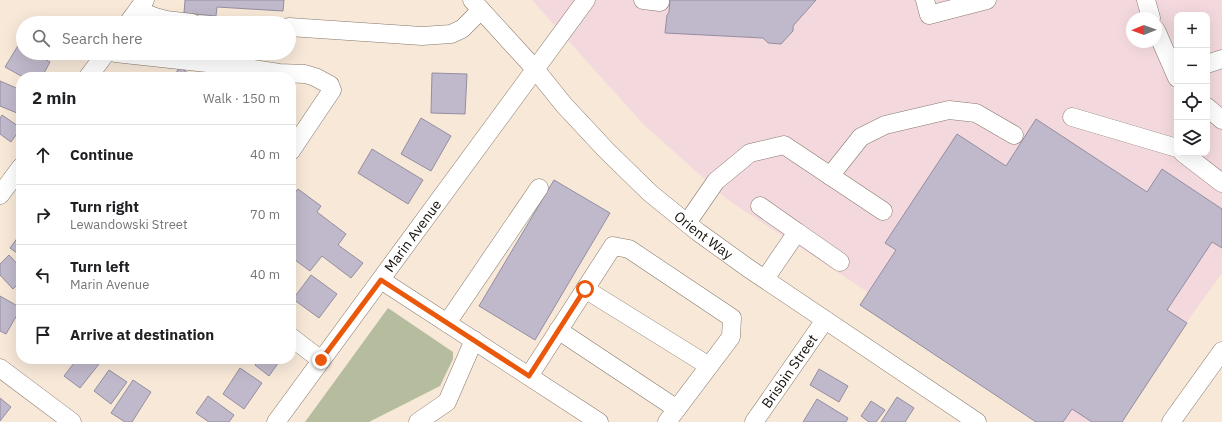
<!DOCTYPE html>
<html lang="en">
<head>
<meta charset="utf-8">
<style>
	body { margin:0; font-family:"IBM Plex Sans",sans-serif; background:#f6f6f6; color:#202124 }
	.controls { position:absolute; right:12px; top:12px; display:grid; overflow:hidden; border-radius:8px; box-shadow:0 4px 16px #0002 }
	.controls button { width:36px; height:36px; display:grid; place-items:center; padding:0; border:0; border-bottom:1px solid #e0e0e0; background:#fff; color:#202124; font:20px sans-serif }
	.compass { position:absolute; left:1126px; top:12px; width:36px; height:36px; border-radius:50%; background:#fff; box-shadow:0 4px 16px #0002; rotate:269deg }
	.stop { position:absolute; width:12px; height:12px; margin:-9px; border:3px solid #ea580c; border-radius:50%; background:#fff }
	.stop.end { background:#ea580c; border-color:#fff; box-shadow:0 1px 4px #0008 }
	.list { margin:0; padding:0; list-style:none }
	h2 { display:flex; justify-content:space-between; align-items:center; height:52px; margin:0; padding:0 16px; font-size:17px }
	h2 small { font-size:13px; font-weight:400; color:#757577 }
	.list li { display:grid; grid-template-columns:26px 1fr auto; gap:12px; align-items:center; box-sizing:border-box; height:60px; padding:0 16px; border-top:1px solid #e0e0e0 }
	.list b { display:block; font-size:15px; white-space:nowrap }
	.list p { margin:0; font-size:13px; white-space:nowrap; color:#757577 }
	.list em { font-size:13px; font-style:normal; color:#757577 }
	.icon { flex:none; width:22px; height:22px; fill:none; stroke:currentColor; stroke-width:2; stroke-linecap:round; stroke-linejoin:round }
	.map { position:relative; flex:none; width:1222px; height:422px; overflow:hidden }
	.search { position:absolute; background:#fff; box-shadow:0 4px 16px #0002; left:16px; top:16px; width:280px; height:44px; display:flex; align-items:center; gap:10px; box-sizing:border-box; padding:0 14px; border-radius:22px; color:#757577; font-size:15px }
	.panel { position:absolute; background:#fff; box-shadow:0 4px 16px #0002; left:16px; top:72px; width:280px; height:292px; border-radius:16px }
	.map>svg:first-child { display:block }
	.industrial { fill:#f3d9dd; fill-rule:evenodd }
	.green { fill:#b6bd9e }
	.building { fill:#bfb9cb; stroke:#948ea0 }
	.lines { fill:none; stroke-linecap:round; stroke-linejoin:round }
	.minor-casing { stroke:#86786a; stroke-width:19 }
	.minor { stroke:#fff; stroke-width:18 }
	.route { stroke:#ea580c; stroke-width:5 }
	.labels { text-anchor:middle; stroke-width:3; stroke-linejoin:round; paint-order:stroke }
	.street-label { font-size:14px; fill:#130e09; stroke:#fff6ec }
</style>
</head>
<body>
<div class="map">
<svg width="1222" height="422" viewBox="0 0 1222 422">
	<rect width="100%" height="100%" fill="#f7e8d8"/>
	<path class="industrial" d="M532,0H1222V273L1115,422H1065L728,200L642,123ZM1177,15H1207V153H1177ZM1132,18H1156V42H1132Z"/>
	<path class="green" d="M388,308L453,352V359L440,386L369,422H305Z"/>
	<path class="building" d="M185,0H284L283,11L217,7L216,16L184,13Z
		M670,0H816L793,26V31L781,44L768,43L763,38L665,33L667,15L669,12Z
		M19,44L23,46V53H35L50,62L42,77H23L5,67Z
		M180,67L193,77H173Z
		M432,73L467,74L465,114L431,113Z
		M0,81L21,90V103L17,113L0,106Z
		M2,115L21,128L11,142L0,134V118Z
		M421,118L451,136L431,171L401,154Z
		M1036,119L1147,192L1162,169L1222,209V248L1212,242L1167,310L1187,323L1122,422H1092L1072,409L1063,422H1036L860,305L896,250L885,243L957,134L1006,166Z
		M372,149L423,180L408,204L358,173Z
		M554,180L610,213L535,340L479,306Z
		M298,189L321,206L317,212L346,234L338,245L363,263L351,278L322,256L310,271L291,257V198Z
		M21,233V256L10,248Z
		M9,255L21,268V281L13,289L0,275V264Z
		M311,275L337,294L319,318L293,299Z
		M0,296L21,308L6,334L0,331Z
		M77,359H93L99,364L80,388L64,376Z
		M259,359H281L269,376L255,365Z
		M240,368L262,383L244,409L223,394Z
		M819,369L848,386L839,402L810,385Z
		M109,370L127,382L111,404L94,391Z
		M133,380L151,392L132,422H125L111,413Z
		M208,396L234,415L229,422H209L196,413Z
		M897,397L914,408L905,422H881Z
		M0,398L11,407L0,421Z
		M817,399L848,418L846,422H803Z
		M871,401L885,410L876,422H869L861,416Z"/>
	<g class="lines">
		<g class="minor-casing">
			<g id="minor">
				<path id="s1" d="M472,0L535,69L564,105L606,150L650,193L698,232L748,268L977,422"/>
				<path d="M643,0L660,2"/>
				<path d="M925,0L929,15L987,0"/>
				<path d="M1146,0L1151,18"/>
				<path d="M138,10L155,17L166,20L192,23"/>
				<path d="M128,23L145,0"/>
				<path d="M289,27L422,36L451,34L462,29L481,10"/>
				<path d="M1156,30L1177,78"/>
				<path d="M115,53L235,66L279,73L305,74L315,77L330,85L332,90L291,151"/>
				<path d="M1207,64L1222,59"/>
				<path d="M88,77L106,53"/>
				<path d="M1207,107L1222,120"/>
				<path d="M1072,117L1177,148"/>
				<path d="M1183,153L1222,183"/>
				<path d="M830,176L861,137L885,125L949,110L976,113L1014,135"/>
				<path d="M0,195L21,167"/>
				<path d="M760,206L797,232L765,279"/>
				<path d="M687,223L716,181L750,153L784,145L883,211"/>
				<path d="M797,232L840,262"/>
				<path d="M381,280L599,422"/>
				<path d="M585,289L709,366"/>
				<path d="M447,323L539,188"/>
				<path d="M558,330L677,409"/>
				<path d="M291,337L321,360"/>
				<path d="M0,368L72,422"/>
				<path d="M529,376L613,246L629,249L732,318L731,337L667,422"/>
				<path id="s2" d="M276,422L586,0"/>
				<path d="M418,422L447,402L474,340"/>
				<path id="s3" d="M754,422L825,320"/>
				<path d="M1171,422L1222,351"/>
			</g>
		</g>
		<use href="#minor" class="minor"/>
	</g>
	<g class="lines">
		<path class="route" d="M321,360L381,280L529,376L585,289"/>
	</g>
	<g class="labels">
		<g class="street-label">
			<text dy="5" stroke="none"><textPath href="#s1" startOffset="331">Orient Way</textPath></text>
			<text dy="5" stroke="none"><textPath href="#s2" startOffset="231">Marin Avenue</textPath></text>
			<text dy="5" stroke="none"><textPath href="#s3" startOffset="62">Brisbin Street</textPath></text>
		</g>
	</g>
</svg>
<div class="controls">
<button>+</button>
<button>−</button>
<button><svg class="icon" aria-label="locate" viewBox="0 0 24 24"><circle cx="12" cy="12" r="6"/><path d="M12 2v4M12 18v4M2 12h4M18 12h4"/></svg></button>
<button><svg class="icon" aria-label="layers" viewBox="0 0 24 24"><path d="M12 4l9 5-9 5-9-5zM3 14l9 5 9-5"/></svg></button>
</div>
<svg class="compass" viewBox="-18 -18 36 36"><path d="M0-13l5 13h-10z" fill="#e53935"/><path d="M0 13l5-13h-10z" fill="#757577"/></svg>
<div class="stop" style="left:585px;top:289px"></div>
<div class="stop end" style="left:321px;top:360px"></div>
<div class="search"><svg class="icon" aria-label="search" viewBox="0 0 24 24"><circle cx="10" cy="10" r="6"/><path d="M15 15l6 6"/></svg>Search here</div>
<section class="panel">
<h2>2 min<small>Walk · 150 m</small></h2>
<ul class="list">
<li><svg class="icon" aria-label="ahead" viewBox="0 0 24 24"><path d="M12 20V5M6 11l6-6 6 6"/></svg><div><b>Continue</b></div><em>40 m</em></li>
<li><svg class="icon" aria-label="right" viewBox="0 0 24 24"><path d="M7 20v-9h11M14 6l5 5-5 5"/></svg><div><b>Turn right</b><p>Lewandowski Street</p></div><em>70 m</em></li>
<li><svg class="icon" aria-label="left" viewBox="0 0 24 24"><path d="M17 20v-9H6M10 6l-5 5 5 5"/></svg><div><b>Turn left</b><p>Marin Avenue</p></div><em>40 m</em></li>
<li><svg class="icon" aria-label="arrive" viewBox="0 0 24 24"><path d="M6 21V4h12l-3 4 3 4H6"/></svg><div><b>Arrive at destination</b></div></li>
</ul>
</section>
</div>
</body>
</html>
